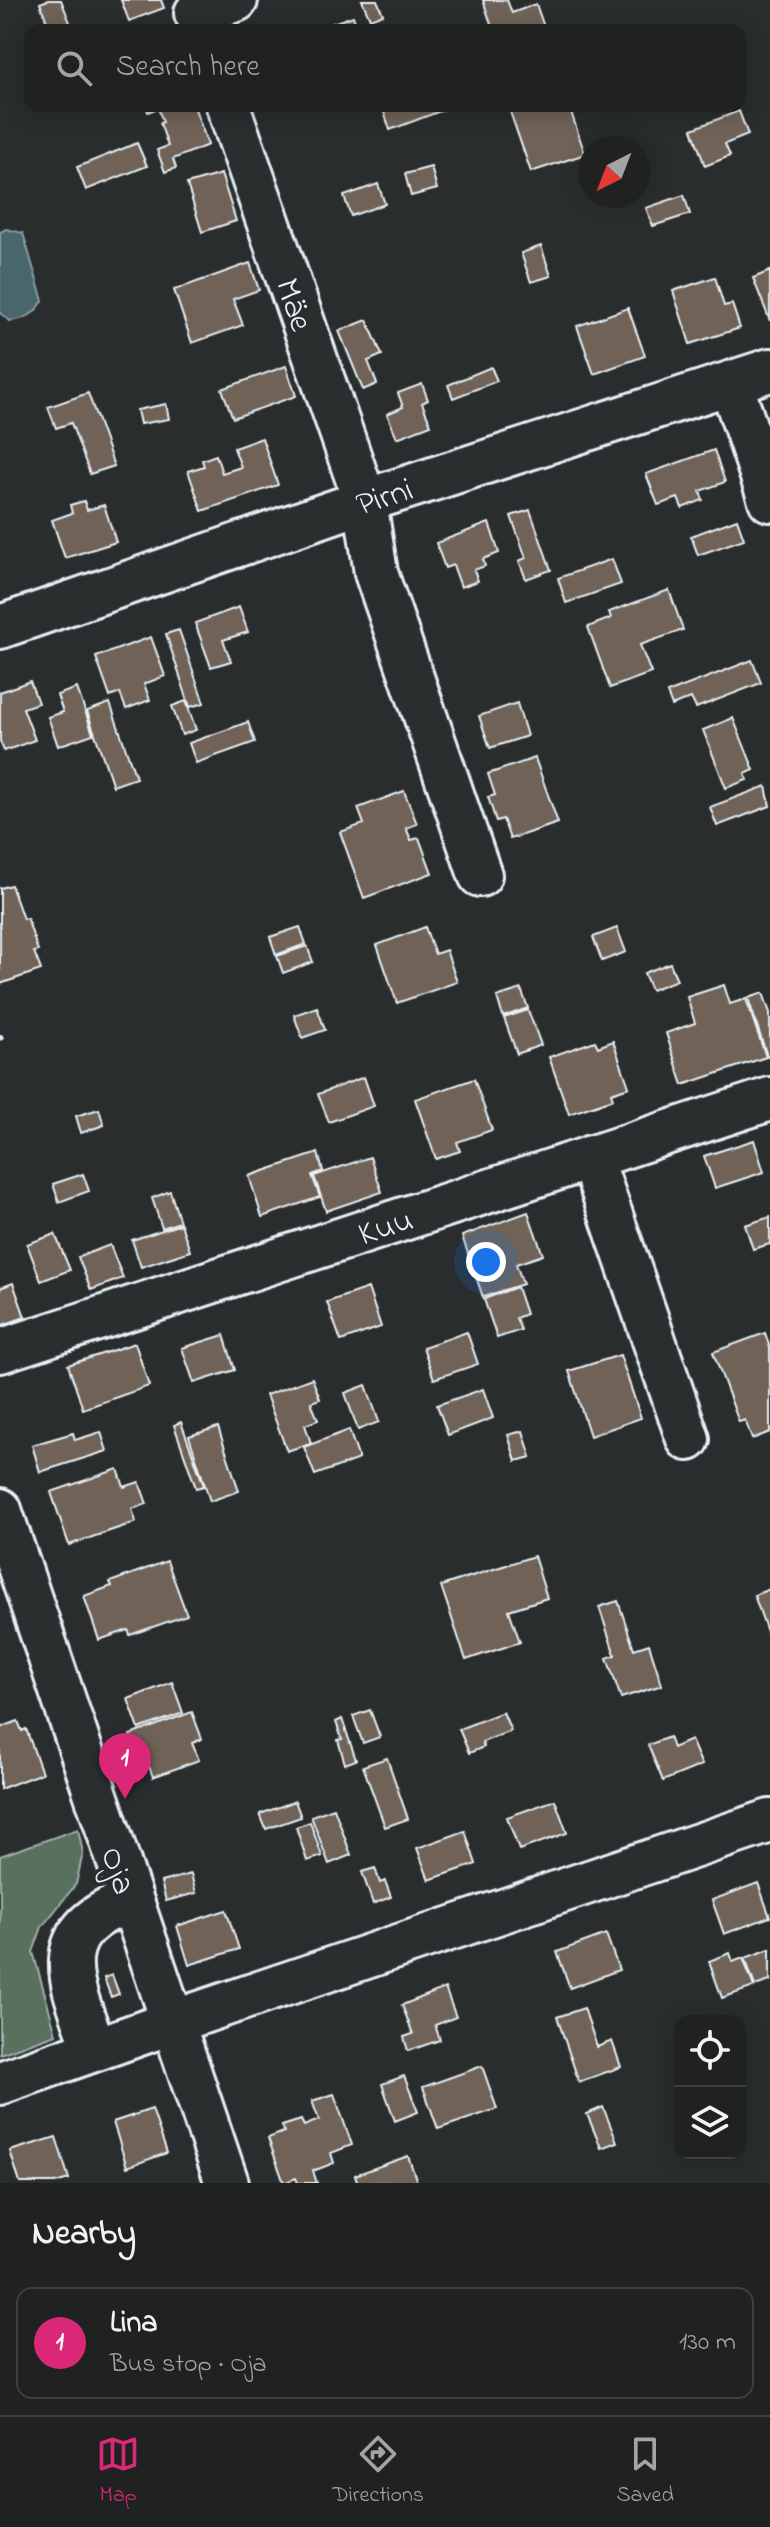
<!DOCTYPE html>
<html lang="en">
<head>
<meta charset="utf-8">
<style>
	body { margin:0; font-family:"Indie Flower",sans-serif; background:#2d2f2f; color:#f1f3f6 }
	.controls { position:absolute; right:24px; bottom:24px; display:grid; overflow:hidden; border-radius:16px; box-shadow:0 4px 20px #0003 }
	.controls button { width:72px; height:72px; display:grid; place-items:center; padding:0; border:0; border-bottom:2px solid #3d3f40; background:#202222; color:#f1f3f6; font:40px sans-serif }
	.compass { position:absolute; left:578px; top:136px; width:72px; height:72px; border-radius:50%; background:#202222; box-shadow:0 4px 20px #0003; rotate:222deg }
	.you { position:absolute; left:486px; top:1262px; width:28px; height:28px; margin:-20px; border:6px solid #fff; border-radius:50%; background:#1a73e8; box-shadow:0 0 0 12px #1a73e833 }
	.badge { display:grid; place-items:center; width:52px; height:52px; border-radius:50%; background:#db2777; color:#fff; font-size:26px; font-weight:700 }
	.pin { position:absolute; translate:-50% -66px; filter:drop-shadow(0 2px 4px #0008) }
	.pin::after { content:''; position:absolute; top:42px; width:28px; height:24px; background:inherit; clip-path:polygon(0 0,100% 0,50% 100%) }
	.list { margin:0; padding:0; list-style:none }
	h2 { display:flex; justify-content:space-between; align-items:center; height:104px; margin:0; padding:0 32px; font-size:34px }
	h2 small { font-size:26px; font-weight:400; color:#a2a4a5 }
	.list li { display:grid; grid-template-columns:52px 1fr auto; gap:24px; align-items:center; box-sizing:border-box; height:112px; margin:0 16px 16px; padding:0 16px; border:2px solid #3d3f40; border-radius:16px }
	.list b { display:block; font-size:30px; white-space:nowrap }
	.list p { margin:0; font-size:26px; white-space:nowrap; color:#a2a4a5 }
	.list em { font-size:26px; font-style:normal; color:#a2a4a5 }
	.icon { flex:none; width:44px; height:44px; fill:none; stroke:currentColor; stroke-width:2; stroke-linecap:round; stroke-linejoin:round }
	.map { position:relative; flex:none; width:770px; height:2183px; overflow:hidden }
	.search { position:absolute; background:#202222; box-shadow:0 4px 20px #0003; left:24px; right:24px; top:24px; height:88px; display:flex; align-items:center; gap:20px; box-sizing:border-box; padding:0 28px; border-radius:16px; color:#a2a4a5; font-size:30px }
	.sheet { height:232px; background:#202222 }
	nav { display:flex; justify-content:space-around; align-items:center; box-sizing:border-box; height:112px; border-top:2px solid #3d3f40; background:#202222; font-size:22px; color:#a2a4a5 }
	nav a { display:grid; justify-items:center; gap:4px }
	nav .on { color:#db2777 }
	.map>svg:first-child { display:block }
	.green { fill:#58705d; stroke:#a0b0aa; stroke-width:2 }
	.water { fill:#49666d; stroke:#899ea5; stroke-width:2 }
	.building { fill:#706256; stroke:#e8f1f8; stroke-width:2 }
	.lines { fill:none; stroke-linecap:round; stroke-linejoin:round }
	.minor-casing { stroke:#e8f1f8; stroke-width:48 }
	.path { stroke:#e8f1f8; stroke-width:5; stroke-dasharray:6 6; stroke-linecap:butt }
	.minor { stroke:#2a2d2e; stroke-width:42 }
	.labels { text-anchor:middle; stroke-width:7; stroke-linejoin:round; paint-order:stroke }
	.street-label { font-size:34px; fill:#e8f1f8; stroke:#2a2d2e }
</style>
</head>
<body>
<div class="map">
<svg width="770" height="2183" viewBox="0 0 770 2183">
	<rect width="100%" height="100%" fill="#2a2d2e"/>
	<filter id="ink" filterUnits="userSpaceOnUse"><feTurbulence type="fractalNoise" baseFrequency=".0125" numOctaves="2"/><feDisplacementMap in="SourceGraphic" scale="16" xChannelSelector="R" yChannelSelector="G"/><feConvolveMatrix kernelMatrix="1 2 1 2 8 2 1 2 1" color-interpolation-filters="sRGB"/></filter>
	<g filter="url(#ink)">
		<path class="green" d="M78,1829L83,1853L76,1884L42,1927L33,1952L56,2034L0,2054V1856Z"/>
		<path class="water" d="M6,229L23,233L43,301C34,315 26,319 10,321L0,313V232Z"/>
		<path class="building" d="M48,0H61L73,30H50L40,3Z
			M121,0H161L164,8L129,21Z
			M362,0H377L383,14L370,19Z
			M483,0H507L512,13L536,4L545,30H493Z
			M353,16L358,30H335L333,23Z
			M146,106H194L208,145L173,159L176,168L165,172L157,150L168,146L160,123L163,122L158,108L148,112Z
			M382,106H451V107L390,130Z
			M508,106H569L585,154L531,172Z
			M739,111L748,135L725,144L730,156L705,166L692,129Z
			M137,143L147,166L86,190L77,167Z
			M431,167L437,189L411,196L405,174Z
			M221,174L236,221L202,232L187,184Z
			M378,184L385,204L351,216L344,196Z
			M684,195L690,214L653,226L646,208Z
			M541,246L551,276L531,282L521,253Z
			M250,263L259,290L233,299L243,325L192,343L174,290Z
			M770,271V321L753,278Z
			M715,277L724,306L732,304L740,328L690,344L673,291Z
			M628,308L645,356L594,374L577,326Z
			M367,320L382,355L368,361L377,384L363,390L339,331Z
			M286,366L296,396L233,418L222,389Z
			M491,367L497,381L453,398L448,385Z
			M422,384L428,400L422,403L431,425L397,438L387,414L403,407L398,393Z
			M88,393L114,466L90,474L71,423L56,428L48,407Z
			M166,404L169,419L140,424L137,410Z
			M262,438L278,485L202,511L188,471L204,466L202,460L216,455L222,473L241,467L234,448Z
			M714,450L725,482L700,491L703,500L682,508L678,498L658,505L646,474Z
			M84,501L87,510L104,505L116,542L65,558L52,520L72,513L70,505Z
			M530,510L551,570L526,579L519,561L526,558L511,516Z
			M737,519L744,539L698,555L691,536Z
			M489,523L499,553L483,559L485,566L474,570L478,581L461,587L453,565L445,568L436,543Z
			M612,559L621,584L566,603L558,578Z
			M669,590L683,630L640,645L651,673L610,688L588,627L611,618L609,612Z
			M239,607L248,632L223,640L231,661L211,667L195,623Z
			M179,630L204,703L190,707L166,634Z
			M151,637L165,676L144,684L150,700L126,709L120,693L110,697L96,657Z
			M752,660L761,683L696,708L691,698L672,706L667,693Z
			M30,681L38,703L23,708L35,740L4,751L0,741V692Z
			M77,688L93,734L58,746L48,717L63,712L57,695Z
			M186,701L196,730L182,735L172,706Z
			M110,703L136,778L113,786L87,711Z
			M517,703L527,736L490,748L479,716Z
			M733,718L754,770L745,774L747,780L726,788L703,730Z
			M248,722L255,742L196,763L189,743Z
			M535,758L558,823L510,839L503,819L496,821L488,797L495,795L488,774Z
			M766,786L770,806L717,826L710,807Z
			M404,791L417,824L406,828L411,840L419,838L432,873L364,898L340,832L364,824L358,808Z
			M11,885L23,919L27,918L38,951L34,952L41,970L0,984V888Z
			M300,927L306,944L276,955L270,937Z
			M425,927L435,954L446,950L457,982L397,1003L377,945Z
			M617,928L626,952L602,961L593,937Z
			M307,946L313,962L283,973L277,956Z
			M670,963L677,980L651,990L644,973Z
			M724,985L730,1004L746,999L766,1057L683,1085L666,1033L695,1023L687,997Z
			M521,989L528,1008L503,1017L497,997Z
			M763,993L770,1013V1055L767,1056L748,998Z
			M317,1007L325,1030L302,1038L294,1015Z
			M528,1010L541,1045L517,1054L504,1018Z
			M595,1041L598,1047L613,1041L629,1087L611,1093L613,1099L569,1114L549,1057Z
			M364,1077L374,1106L329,1122L318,1094Z
			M474,1079L492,1130L457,1142L460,1151L436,1159L415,1099Z
			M99,1109L104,1125L81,1133L76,1116Z
			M754,1140L764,1172L715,1188L704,1156Z
			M318,1153L323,1171L312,1175L320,1197L262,1217L249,1176Z
			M370,1157L382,1192L326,1211L314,1176Z
			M83,1174L89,1191L59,1202L53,1184Z
			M170,1191L180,1222L162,1228L152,1198Z
			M528,1212L543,1255L516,1264L523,1284L483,1297L462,1236Z
			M770,1217V1244L753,1249L745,1225Z
			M181,1224L190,1251L141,1267L132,1240Z
			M55,1234L70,1270L41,1281L27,1244Z
			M110,1245L123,1278L91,1290L78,1257Z
			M13,1283L25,1317L0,1326V1288Z
			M517,1287L526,1314L516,1318L521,1330L497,1338L484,1299Z
			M368,1288L381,1327L341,1341L327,1302Z
			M467,1332L478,1364L434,1379L423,1347Z
			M765,1333L770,1348V1432L752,1439L745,1420L739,1422L713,1352Z
			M224,1335L235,1370L194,1383L182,1348Z
			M135,1343L149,1386L83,1409L68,1365Z
			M620,1355L641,1418L590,1436L569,1371Z
			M312,1378L320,1399L311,1402L318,1420L305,1425L311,1443L287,1451L266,1395Z
			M366,1385L379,1422L358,1430L345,1393Z
			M483,1389L493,1418L448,1435L437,1405Z
			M181,1422L204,1486L196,1488L174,1425Z
			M218,1427L239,1491L210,1501L189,1436Z
			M349,1430L359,1459L315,1475L304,1447Z
			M523,1431L531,1457L516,1461L508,1435Z
			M101,1432L107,1451L40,1472L32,1445L73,1433L75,1440Z
			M118,1469L124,1487L139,1482L147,1504L132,1509L136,1522L69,1545L51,1492Z
			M534,1556L547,1598L509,1610L520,1642L466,1660L441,1586Z
			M167,1561L187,1615L130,1635L128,1630L99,1640L84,1596L112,1586L110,1582Z
			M770,1589V1640L754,1595Z
			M618,1601L634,1649L649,1644L662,1685L621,1698L607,1658L615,1655L599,1607Z
			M172,1682L183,1713L139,1729L128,1699Z
			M370,1710L380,1737L363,1743L353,1716Z
			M192,1712L202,1739L192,1743L199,1760L153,1777L146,1758L139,1760L130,1735Z
			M503,1712L511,1731L482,1742L484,1747L469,1753L459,1729Z
			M342,1719L356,1760L345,1764L338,1740L342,1739L336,1722Z
			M18,1721L22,1731L26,1729L42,1773L0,1789V1728Z
			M669,1737L673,1748L691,1740L702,1765L663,1781L648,1745Z
			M387,1758L408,1819L385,1827L363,1766Z
			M555,1800L567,1833L519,1850L507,1817Z
			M295,1801L301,1817L266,1829L260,1814Z
			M334,1808L351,1855L329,1864L311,1816Z
			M310,1822L322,1856L307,1861L296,1827Z
			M465,1831L476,1864L429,1880L417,1848Z
			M375,1868L380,1883L385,1881L391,1897L373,1904L362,1872Z
			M191,1874L196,1893L166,1901L161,1882Z
			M758,1883L770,1917L724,1934L712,1900Z
			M226,1910L239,1949L189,1965L177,1926Z
			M606,1934L619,1970L570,1988L557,1952Z
			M770,1949V1981L755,1986L745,1958Z
			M730,1953L733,1962L743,1958L754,1987L722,1998L709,1961Z
			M112,1975L119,1994L111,1997L104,1978Z
			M445,1988L456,2017L435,2025L440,2040L408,2051L404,2037L413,2034L402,2005Z
			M584,2008L597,2047L612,2041L621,2067L579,2082L557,2017Z
			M482,2066L497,2109L438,2129L423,2087Z
			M404,2076L418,2112L395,2121L382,2084Z
			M334,2094L352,2145L331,2153L334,2163L313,2171L317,2183H298L296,2178L284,2183L268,2138L284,2132L282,2126L301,2120L304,2126L319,2120L312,2101Z
			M603,2107L617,2142L601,2148L587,2114Z
			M152,2109L167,2153L127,2167L113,2122Z
			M56,2137L69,2179L55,2183H20L10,2151Z
			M408,2156L417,2182L358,2183L355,2175Z"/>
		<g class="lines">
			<g class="minor-casing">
				<path id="minor" d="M196,13L236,0
					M228,106L365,501L376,573L480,875
					M731,384L770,500
					M0,627L365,501L770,370
					M591,1157L688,1439
					M0,1351L770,1099
					M0,1510L227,2183
					M95,2049C71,1983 43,1931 130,1901
					M0,2083L173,2022L770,1821"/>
			</g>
			<path class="path" d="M0,1035L2,1040"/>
			<use href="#minor" class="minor"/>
		</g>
	</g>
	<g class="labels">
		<g class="street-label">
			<text transform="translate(296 304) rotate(71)" y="12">Mäe</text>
			<text transform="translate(384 495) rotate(-18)" y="12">Pirni</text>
			<text transform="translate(385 1225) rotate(-18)" y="12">Kuu</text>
			<text transform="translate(120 1870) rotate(72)" y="12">Oja</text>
		</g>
	</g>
</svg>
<div class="controls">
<button><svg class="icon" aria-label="locate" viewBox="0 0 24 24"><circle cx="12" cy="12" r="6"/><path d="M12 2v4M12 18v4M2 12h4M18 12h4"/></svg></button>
<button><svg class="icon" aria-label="layers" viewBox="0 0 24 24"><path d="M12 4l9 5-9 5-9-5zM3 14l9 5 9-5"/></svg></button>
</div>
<svg class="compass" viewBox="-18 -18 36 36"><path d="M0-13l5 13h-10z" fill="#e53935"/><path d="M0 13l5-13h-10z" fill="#a2a4a5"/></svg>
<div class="you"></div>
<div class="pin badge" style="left:125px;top:1799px">1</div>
<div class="search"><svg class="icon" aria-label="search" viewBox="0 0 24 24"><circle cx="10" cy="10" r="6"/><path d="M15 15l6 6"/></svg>Search here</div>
</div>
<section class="sheet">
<h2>Nearby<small></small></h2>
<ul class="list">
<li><span class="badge">1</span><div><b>Lina</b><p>Bus stop · Oja</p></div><em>130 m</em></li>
</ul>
</section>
<nav>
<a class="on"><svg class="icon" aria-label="map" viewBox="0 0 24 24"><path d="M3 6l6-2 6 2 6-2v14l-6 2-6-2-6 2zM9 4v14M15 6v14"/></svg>Map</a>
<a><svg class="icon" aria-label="directions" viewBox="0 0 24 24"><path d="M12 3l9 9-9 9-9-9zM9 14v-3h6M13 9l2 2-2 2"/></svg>Directions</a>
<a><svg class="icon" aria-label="saved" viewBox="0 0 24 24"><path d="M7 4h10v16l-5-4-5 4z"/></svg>Saved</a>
</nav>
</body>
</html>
